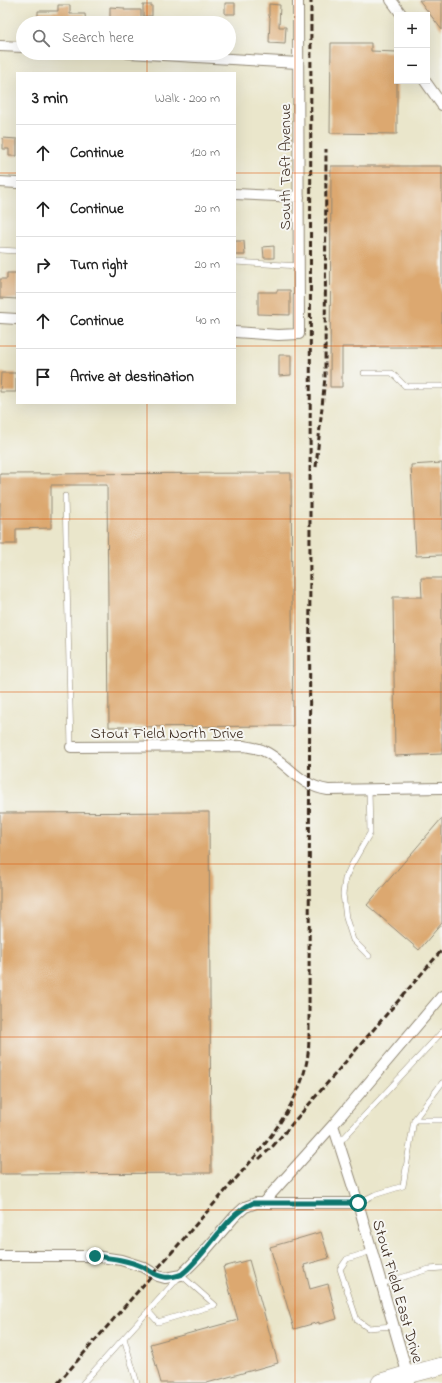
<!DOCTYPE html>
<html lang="en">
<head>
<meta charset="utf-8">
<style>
	body { margin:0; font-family:"Indie Flower",sans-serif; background:#f2f2f2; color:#222 }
	.controls { position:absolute; right:12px; top:12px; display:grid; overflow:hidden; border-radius:0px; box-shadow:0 4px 16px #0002 }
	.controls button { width:36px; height:36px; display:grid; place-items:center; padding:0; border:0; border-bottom:1px solid #e0e0e0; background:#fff; color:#222; font:20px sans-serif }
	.stop { position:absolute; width:12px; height:12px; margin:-9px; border:3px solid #0f766e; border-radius:50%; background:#fff }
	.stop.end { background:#0f766e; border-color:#fff; box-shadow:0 1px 4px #0008 }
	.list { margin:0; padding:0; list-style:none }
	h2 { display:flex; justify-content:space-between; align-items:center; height:52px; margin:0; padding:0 16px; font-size:17px }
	h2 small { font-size:13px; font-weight:400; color:#767676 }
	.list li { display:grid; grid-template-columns:26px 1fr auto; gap:12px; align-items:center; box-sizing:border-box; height:56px; padding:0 16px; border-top:1px solid #e0e0e0 }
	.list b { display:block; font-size:15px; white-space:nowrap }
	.list em { font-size:13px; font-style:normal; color:#767676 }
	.icon { flex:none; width:22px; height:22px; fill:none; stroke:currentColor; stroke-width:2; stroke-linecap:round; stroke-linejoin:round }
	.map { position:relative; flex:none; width:442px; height:1383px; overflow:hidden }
	.search { position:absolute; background:#fff; box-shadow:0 4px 16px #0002; left:16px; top:16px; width:220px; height:44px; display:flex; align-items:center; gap:10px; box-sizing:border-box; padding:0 14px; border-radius:22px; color:#767676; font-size:15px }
	.panel { position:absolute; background:#fff; box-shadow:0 4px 16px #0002; left:16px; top:72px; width:220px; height:332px; border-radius:0px }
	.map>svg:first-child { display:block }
	.building { fill:#dca86f }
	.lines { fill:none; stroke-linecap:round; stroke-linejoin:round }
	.service-casing { stroke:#928874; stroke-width:6 }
	.minor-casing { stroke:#928874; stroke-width:12 }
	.primary-casing { stroke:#928874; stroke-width:18 }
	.motorway-casing { stroke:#928874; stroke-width:20 }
	.service { stroke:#fff; stroke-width:5 }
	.minor { stroke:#fff; stroke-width:10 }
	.primary { stroke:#fff; stroke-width:17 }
	.motorway { stroke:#fff; stroke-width:19 }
	.rail { stroke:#3b2a1e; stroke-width:3; stroke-dasharray:6 3; stroke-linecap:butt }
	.route { stroke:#0f766e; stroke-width:5 }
	.grid { fill:none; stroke:#df570d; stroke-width:1; stroke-opacity:0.55 }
	.labels { text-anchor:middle; stroke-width:4; stroke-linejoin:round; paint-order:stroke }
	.street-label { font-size:16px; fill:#3b2a1e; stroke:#f6f6f2 }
</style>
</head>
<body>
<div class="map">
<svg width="442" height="1383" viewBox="0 0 442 1383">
	<rect width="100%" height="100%" fill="#f6f6f2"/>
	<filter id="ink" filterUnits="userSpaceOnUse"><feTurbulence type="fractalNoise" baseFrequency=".025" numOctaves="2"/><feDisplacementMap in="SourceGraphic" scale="8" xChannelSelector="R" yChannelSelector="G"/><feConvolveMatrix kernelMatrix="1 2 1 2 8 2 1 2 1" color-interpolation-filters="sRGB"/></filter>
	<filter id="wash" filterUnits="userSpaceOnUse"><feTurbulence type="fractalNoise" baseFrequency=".012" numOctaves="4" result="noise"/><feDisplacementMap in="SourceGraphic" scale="16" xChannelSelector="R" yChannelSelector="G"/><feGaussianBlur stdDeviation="0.9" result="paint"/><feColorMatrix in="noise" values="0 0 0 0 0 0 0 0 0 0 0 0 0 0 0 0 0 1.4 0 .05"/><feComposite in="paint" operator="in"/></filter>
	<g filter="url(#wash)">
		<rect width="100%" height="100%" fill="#eae6cb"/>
		<g id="blocks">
			<path class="building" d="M419,0H442V30Z
				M225,3H235V14H225Z
				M269,4L280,5L279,27H286L285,44L269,43L270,17L269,16Z
				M58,5H70V14H85L86,23H38V11H58Z
				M143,5H152V16H143Z
				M110,7L124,8V10H141V23H110Z
				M331,43H371V51L397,52V134L330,133Z
				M3,138L17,139V156H9V149H3Z
				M331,166H442V347H342V387H330Z
				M235,241H244L245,255H235Z
				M274,246V258H264L263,247Z
				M7,273H17V299L0,298V279H7Z
				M277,290H290V315L258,314V292H277Z
				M279,355H291V375L279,376Z
				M1,373H16V392H0Z
				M442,463V555L416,556L411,465Z
				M291,473L293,726L109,727L107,485H51V528L16,529V544H0V474Z
				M421,578H442V754L395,756L393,597H422Z
				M209,812L211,1173L0,1174V813Z
				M442,818V923L419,950L367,905Z
				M321,1232L329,1258L304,1265L310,1289L328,1284L337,1319L319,1324V1322L294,1329L270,1247Z
				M249,1260L278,1363L207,1383H161L150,1344L238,1320L223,1267Z"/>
		</g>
	</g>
	<g filter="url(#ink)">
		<use href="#blocks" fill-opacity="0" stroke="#928874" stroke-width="1"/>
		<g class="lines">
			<g class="service-casing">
				<path id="service" d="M0,250L17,251
					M235,262L299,266
					M364,373H392L405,386H442
					M65,496L71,747
					M369,789L370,833L351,866L345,879L343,894L346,918L353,940L369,956
					M414,1120H442
					M339,1143L442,1032
					M358,1203L374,1195L403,1186L414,1120L442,1083
					M372,1251L347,1259L340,1269L357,1320L368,1328L393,1326
					M381,1284L429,1269L442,1268
					M124,1338L137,1383
					M83,1383L181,1275L215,1305L158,1322L148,1311"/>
			</g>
			<g class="minor-casing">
				<path id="minor" d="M391,0L402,15
					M0,46L23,47
					M128,53L298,63
					M425,81L442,105
					M0,182L17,183
					M235,194L299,197
					M0,318L17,319
					M235,332L278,335L299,334L298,0
					M71,747L244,746C250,747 257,748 262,750C288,762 297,785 328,790L442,788
					M333,1125L358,1203L409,1379
					M263,1203L333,1125L442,996
					M0,1256H95L121,1260L143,1267L158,1276L165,1278L181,1275L204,1252L235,1216L245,1207L256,1203H358"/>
			</g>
			<g class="primary-casing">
				<path id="primary" d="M408,1375L442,1366"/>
			</g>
			<g class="motorway-casing">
				<path id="motorway" d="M381,1383L408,1375"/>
			</g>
			<use href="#service" class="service"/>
			<use href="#minor" class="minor"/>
			<use href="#primary" class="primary"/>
			<use href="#motorway" class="motorway"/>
			<path class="rail" d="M316,467L325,377L326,149
				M259,1159L273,1146L442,950
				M58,1383L259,1152C279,1125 299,1098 306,1065C309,1053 309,1040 309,1028L311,0"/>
		</g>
	</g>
	<g class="lines" filter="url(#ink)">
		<path class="route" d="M95,1256C111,1258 128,1260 143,1267C151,1271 154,1276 164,1277C168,1278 178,1276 182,1274C207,1255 225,1215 253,1203H358"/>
	</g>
	<path class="grid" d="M147,0V23M295,0V1383M147,53V73M0,173H17M235,173H442M0,346H17M235,346H442M147,403V1383M0,519H442M0,692H442M0,864H442M0,1037H442M0,1210H442"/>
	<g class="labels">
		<g class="street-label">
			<text transform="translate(284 167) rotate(-90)" y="6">South Taft Avenue</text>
			<text x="167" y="738">Stout Field North Drive</text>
			<text transform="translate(399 1291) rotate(74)" y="6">Stout Field East Drive</text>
		</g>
	</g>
</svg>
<div class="controls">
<button>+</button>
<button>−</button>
</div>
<div class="stop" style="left:358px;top:1203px"></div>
<div class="stop end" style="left:95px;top:1256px"></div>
<div class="search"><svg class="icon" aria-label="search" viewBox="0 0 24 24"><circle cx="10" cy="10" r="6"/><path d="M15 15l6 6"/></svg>Search here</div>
<section class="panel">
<h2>3 min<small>Walk · 200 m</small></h2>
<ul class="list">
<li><svg class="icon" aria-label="ahead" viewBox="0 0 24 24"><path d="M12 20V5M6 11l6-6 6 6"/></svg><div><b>Continue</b></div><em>120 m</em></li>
<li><svg class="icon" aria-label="ahead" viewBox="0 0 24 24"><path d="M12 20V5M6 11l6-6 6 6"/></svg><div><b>Continue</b></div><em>20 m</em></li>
<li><svg class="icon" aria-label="right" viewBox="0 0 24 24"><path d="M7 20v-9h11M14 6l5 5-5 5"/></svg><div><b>Turn right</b></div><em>20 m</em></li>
<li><svg class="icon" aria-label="ahead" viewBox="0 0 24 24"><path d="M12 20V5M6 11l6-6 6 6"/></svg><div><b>Continue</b></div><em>40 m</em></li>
<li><svg class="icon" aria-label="arrive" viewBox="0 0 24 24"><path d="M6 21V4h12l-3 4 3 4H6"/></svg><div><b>Arrive at destination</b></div></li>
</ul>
</section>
</div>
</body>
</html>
